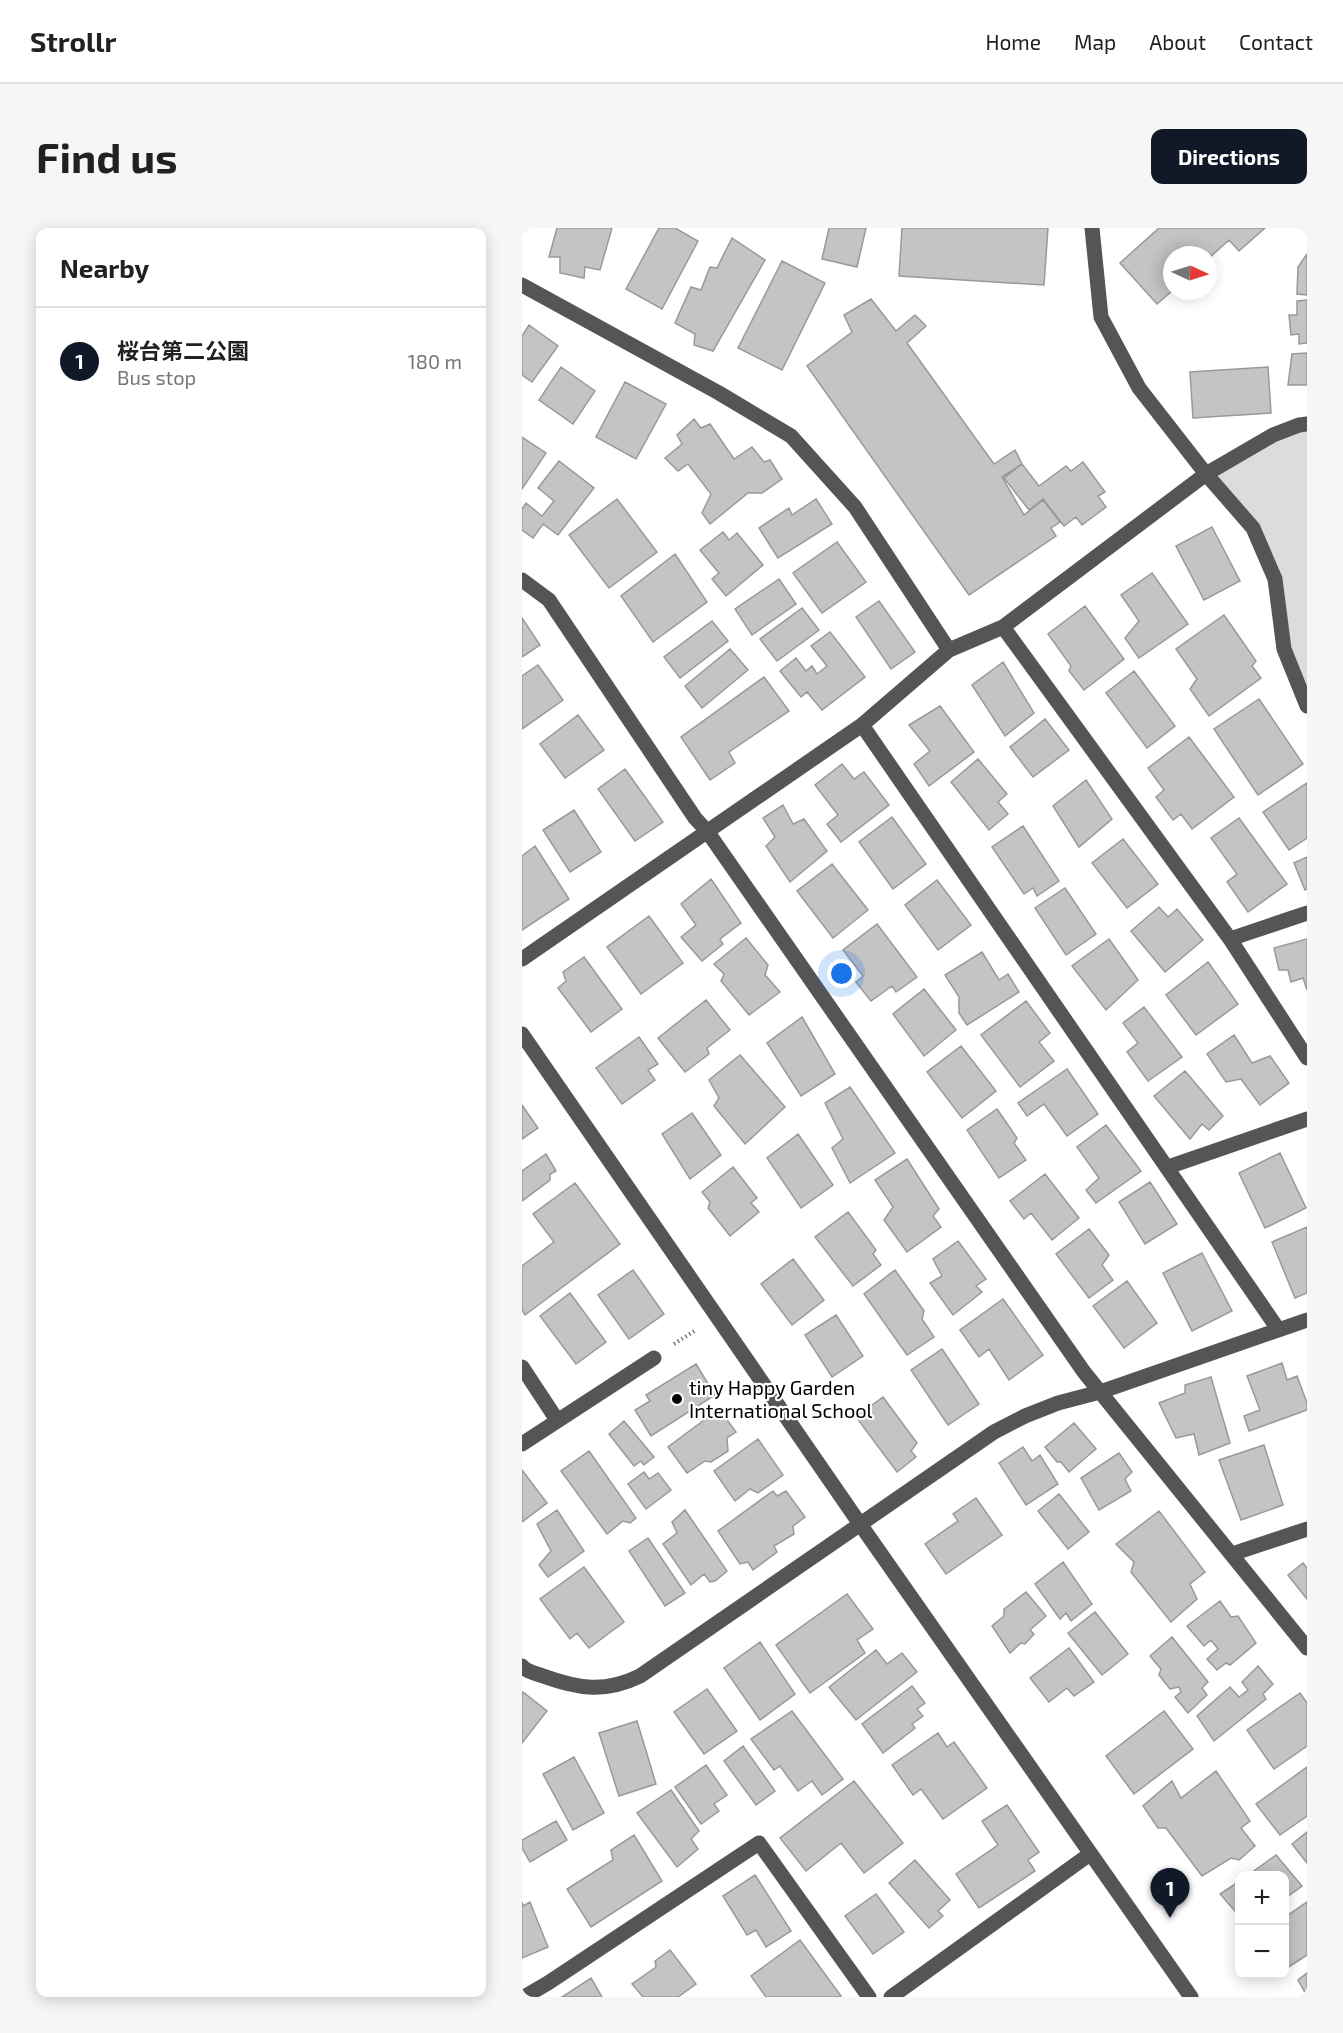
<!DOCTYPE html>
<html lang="en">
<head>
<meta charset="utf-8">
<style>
	body { margin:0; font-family:"Exo 2","Noto Sans JP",sans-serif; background:#f6f6f6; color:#202124 }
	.controls { position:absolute; right:18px; bottom:18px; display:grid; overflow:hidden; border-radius:12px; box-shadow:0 3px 15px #0003 }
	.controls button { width:54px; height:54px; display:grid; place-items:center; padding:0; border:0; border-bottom:2px solid #e0e0e0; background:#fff; color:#202124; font:30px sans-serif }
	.compass { position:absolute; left:641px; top:18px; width:54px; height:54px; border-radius:50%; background:#fff; box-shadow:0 3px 15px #0003; rotate:94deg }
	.you { position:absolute; left:320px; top:746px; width:21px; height:21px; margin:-15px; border:4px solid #fff; border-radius:50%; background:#1a73e8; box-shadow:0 0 0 9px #1a73e833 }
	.badge { display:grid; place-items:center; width:39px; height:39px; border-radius:50%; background:#111827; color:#fff; font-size:20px; font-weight:700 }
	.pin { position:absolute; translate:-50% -50px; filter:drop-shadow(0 2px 3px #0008) }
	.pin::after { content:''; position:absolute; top:32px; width:21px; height:18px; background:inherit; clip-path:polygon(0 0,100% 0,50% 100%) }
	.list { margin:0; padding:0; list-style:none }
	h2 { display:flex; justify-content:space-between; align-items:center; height:78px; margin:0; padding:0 24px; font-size:26px }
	h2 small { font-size:20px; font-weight:400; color:#757577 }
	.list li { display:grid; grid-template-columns:39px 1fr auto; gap:18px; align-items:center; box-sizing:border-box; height:108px; padding:0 24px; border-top:2px solid #e0e0e0 }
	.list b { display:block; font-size:22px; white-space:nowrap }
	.list p { margin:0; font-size:20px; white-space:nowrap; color:#757577 }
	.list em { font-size:20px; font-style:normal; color:#757577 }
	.map { position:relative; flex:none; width:785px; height:1769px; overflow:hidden; border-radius:12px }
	header { display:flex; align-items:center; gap:36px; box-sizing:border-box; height:84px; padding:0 30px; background:#fff; border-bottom:2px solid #e0e0e0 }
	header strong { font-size:28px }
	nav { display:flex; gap:33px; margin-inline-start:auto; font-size:21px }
	.intro { display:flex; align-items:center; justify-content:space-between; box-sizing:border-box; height:144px; padding:0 36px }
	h1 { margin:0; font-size:42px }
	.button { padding:15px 27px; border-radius:12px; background:#111827; color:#fff; font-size:21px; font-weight:700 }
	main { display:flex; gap:36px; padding:0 36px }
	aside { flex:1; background:#fff; border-radius:12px; box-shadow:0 3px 15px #0003 }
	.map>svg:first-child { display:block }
	.green { fill:#dcdcdc }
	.building { fill:#c4c4c4; stroke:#999; stroke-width:1.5 }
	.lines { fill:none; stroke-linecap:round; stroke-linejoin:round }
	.path { stroke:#777; stroke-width:4; stroke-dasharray:1.5 3; stroke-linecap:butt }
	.minor { stroke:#555; stroke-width:15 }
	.poi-dot { fill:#000; stroke:#fff; stroke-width:2 }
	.labels { text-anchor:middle; stroke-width:4.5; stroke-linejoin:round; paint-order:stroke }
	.poi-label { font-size:20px; fill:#000; stroke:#fff; text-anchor:start }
</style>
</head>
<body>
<header>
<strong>Strollr</strong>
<nav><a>Home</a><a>Map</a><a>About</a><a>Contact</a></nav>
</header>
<div class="intro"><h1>Find us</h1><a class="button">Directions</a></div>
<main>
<aside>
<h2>Nearby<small></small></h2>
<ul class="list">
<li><span class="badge">1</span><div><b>桜台第二公園</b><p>Bus stop</p></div><em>180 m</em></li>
</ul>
</aside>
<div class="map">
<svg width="785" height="1769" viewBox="0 0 785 1769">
	<rect width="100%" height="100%" fill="#fff"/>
	<path class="green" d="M785,196V478L762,421L753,351L731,300L684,246Z"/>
	<path class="building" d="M35,0H90L78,42L63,39L62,50L38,45V29H27Z
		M137,0H153L176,13L140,81L104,61Z
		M307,0H344L335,39L300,31Z
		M380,0H526L522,57L377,48Z
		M637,0H743L717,23L707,12L686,31V27H650V63L635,76L598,35Z
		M210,10L243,32L191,123L172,117L173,106L153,95L169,59L179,62L188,39L195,40Z
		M785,26V67L775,66L776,39Z
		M260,33L303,55L260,142L216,120Z
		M349,71L374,103L393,87L404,98L385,115L472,236L493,222L500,236L480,249L502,287L521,272L538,294L529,300L534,308L447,367L285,138L330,104L322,87Z
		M785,72V115L777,116V106L769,107L767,87H775V73Z
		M7,97L36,118L10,154L0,147V108Z
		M785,125V157H766L770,126Z
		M39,139L73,163L51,196L17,172Z
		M746,139L749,185L671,190L668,144Z
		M103,154L144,176L114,231L74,209Z
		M172,191L179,200L188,196L212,231L230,219L242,234L248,232L260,251L240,265H226L188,296L180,285L189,266L166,236L156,243L143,230L160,216L155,207Z
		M0,209L24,225L0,261Z
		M37,233L72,260L36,307L21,296L11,310L0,302V281L4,275L20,288L32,273L16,260Z
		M561,234L583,264L576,268L584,279L560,297L554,289L542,298L521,271L507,282L482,250L500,236L517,258L544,238L549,243Z
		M95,271L135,324L87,360L47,307Z
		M294,271L310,296L256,330L237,300L267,280L270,287Z
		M690,299L718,353L682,372L654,318Z
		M201,304L207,312L215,305L241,337L204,368L190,351L197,345L178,322Z
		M315,314L344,354L300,385L271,345Z
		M153,326L185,374L131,414L99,368Z
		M630,345L666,396L617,430L603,410L617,393L599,367Z
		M257,351L274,376L230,407L213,381Z
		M357,373L393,424L369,441L334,389Z
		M563,378L602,431L562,462L547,443L549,438L526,406Z
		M280,380L297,402L255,433L238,411Z
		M702,387L734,433L730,438L739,450L687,488L668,461L675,451L654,421Z
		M0,390L18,417L0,429Z
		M190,393L206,413L158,450L142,429Z
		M308,404L343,449L300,482L285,464L279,469L258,443L274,430L284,443L290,438L295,446L305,438L289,418Z
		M208,421L226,442L180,480L163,458Z
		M481,434L512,485L483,508L450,457Z
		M16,437L41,472L0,501V448Z
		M612,443L653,498L625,520L584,465Z
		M242,449L267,483L207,524L213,535L188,552L159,509Z
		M737,471L781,536L736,567L692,501Z
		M418,478L452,524L407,558L392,536L408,523L387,497Z
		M56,487L82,522L43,550L18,516Z
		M523,491L547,522L511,549L488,519Z
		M667,509L712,569L670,601L659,586L651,592L634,569L642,562L626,540Z
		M456,531L485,566L476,574L486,586L467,602L429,554Z
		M320,536L332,551L342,544L367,577L319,614L305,596L316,587L293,557Z
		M103,541L141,594L113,613L76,561Z
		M564,552L590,591L557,619L531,578Z
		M785,555V610L767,622L741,584Z
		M261,577L271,596L282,591L305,623L268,654L244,618L253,609L241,590Z
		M52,582L79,624L48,644L21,602Z
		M370,589L404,636L371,661L337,614Z
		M717,590L765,656L726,684L705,654L715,646L689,610Z
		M501,598L537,653L515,668L511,660L502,666L470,619Z
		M601,611L636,656L605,680L570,635Z
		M13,618L47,671L0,702V628Z
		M785,629V661L783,662L772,635Z
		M310,636L346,682L311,710L275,663Z
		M189,651L219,695L198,711L201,716L180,733L159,709L174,697L159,676Z
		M415,652L449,697L416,722L383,677Z
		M543,660L574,706L544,727L513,680Z
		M637,679L646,689L655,681L681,712L643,744L609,703Z
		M127,688L161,735L119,766L85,719Z
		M355,696L395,749L374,764L370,758L349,773L334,754L341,748L321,722Z
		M224,710L246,737L243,747L258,764L227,787L199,753L202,746L192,736Z
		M587,711L616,752L584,782L550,738Z
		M785,711V762L781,750L769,754L766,742H757L752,720Z
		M460,724L477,752L486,746L497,764L445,797L437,785V769L423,747Z
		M62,729L100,781L69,804L36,760L44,753L41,744Z
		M686,734L716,776L674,807L644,767Z
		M402,761L434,802L402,828L371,786Z
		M184,772L208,802L185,820L187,826L163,844L136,810Z
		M504,773L528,805L517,814L532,833L498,859L459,807Z
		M622,779L660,829L626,853L605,824L616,815L601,795Z
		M280,789L313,846L279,868L245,815Z
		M712,807L730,835L748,828L767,855L738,877L719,851L704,854L685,826Z
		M117,809L136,836L126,842L133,852L100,876L74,840Z
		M439,818L474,863L440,890L405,844Z
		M218,827L263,879L223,916L192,878L197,870L187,852Z
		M545,841L576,886L545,908L522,876L505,888L496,875Z
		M663,843L701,888L687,902L680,896L668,911L632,868Z
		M328,859L373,925L328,955L310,920L321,911L303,875Z
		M0,877L16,900L0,911Z
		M475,881L495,910L492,915L504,932L477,950L445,902Z
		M170,885L199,927L168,951L140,906Z
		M584,897L619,943L574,975L564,962L577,950L555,919Z
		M276,906L311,957L279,980L245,930Z
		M758,925L784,980L743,1000L717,945Z
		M24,926L34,943L28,946V952L0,973V943Z
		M385,931L417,981L411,988L419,999L385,1024L362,992L371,979L353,952Z
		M211,939L235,970L229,975L237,984L208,1008L186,980L188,974L180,964Z
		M523,946L557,990L530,1012L509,985L502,991L488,973Z
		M628,954L655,996L623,1016L597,974Z
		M53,955L98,1016L3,1087L0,1082V1038L32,1014L11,986Z
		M326,984L354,1022L351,1026L359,1037L331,1058L293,1009Z
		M785,999V1065L773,1070L750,1014Z
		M567,1001L587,1027L580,1037L591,1052L567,1070L534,1026Z
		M436,1013L464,1051L454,1058L460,1064L431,1087L408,1055L420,1048L411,1031Z
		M680,1025L710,1083L670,1103L641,1045Z
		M271,1031L302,1072L270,1097L239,1056Z
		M111,1042L142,1086L107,1111L76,1067Z
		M373,1042L402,1083L400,1091L412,1109L385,1127L342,1066Z
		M605,1053L635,1095L602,1120L571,1078Z
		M48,1065L84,1114L54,1136L18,1088Z
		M481,1071L521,1127L487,1152L467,1121L457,1129L438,1102Z
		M314,1087L341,1128L310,1149L283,1107Z
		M420,1121L457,1176L426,1197L389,1142Z
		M760,1135L765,1152L775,1148L785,1175V1182L727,1203L722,1188L738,1182L725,1148Z
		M174,1136L193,1167L129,1208L113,1182L128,1173L124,1167Z
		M689,1149L708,1215L677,1227L672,1206L654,1210L637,1175L663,1165V1157Z
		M361,1169L395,1215L389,1223L394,1229L375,1244L334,1189Z
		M197,1181L214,1204L205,1210L206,1223L189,1234L183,1233L165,1245L146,1219Z
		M102,1193L132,1229L122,1237L119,1233L112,1238L87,1206Z
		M552,1195L574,1221L547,1244L539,1234H535L523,1219Z
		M236,1211L261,1247L236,1265L228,1261L213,1273L192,1243Z
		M742,1217L761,1277L719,1292L697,1232Z
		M501,1219L510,1233L518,1227L536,1256L504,1277L477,1235Z
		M67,1223L114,1290L108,1295L101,1293L85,1306L39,1243Z
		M597,1225L610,1244L603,1251L609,1263L577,1282L559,1250Z
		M0,1242L25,1275L0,1294Z
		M122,1244L127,1251L136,1245L149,1262L124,1281L106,1256Z
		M251,1263L255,1268L264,1263L283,1289L271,1298L272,1306L252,1318L255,1324L231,1342L226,1334L218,1336L196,1303Z
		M537,1266L567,1304L546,1321L516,1283Z
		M454,1270L480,1307L424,1346L403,1316L436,1293L431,1286Z
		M35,1282L62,1323L26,1349L17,1337L29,1323L15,1296Z
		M163,1282L205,1343L193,1353L188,1354L182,1346L169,1357L141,1316L155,1305L150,1294Z
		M637,1283L683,1344L668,1356L675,1371L649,1394L609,1344L612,1334L594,1316Z
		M126,1310L163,1365L143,1378L107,1323Z
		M541,1334L570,1376L549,1393L544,1385L538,1391L513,1356Z
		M781,1335L785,1340V1371L766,1347Z
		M62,1339L102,1394L67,1420L55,1405L48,1411L18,1371Z
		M504,1364L524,1388L508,1402L512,1406L503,1416L499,1415L488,1425L470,1398L482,1388V1381Z
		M325,1366L351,1401L335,1412L343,1425L288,1465L254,1417Z
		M698,1373L709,1389L716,1388L734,1415L708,1437L704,1435L695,1442L685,1431L696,1421L689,1412L682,1418L665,1398Z
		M573,1384L606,1426L580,1447L546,1405Z
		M650,1409L686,1454L680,1460L685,1467L666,1485L653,1469L659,1464L657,1459L648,1461L637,1447L639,1441L628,1428Z
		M238,1414L273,1466L238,1492L202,1440Z
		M547,1420L572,1454L552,1468L545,1460L527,1474L508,1450Z
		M354,1422L365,1436L380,1425L395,1444L334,1492L307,1459Z
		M736,1438L751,1456L741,1466L744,1471L692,1513L675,1488L708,1459L717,1469L726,1462L720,1454Z
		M390,1458L403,1475L395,1481L401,1488L390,1496L393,1500L361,1525L340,1496Z
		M185,1461L215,1503L182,1526L152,1484Z
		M1,1464L25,1483L0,1515V1466Z
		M778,1465L785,1475V1518L752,1541L725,1502Z
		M270,1483L321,1551L300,1567L290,1553L276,1563L258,1538L252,1542L229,1511Z
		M642,1483L671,1521L612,1566L584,1528Z
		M115,1493L134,1556L97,1568L77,1505Z
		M416,1505L425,1519L432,1514L465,1560L421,1591L399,1561L391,1567L370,1537Z
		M221,1518L253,1563L234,1577L202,1533Z
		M52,1529L82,1585L51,1602L21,1546Z
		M184,1537L205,1567L192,1576L197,1583L179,1596L153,1559Z
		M785,1539V1588L758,1607L734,1576Z
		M694,1543L728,1593L719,1600L733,1618L717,1632L709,1630L680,1648L644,1600H636L621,1578L650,1553L659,1570Z
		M332,1553L381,1615L342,1645L319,1615L284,1643L258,1610Z
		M149,1562L177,1603L169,1611L176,1621L155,1639L115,1585Z
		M485,1577L517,1624L506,1632L513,1643L457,1680L434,1646L476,1617L460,1593Z
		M34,1593L45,1612L8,1634L0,1620V1612Z
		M785,1604V1635L770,1616Z
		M112,1607L140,1653L69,1699L45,1661L91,1632L89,1622Z
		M754,1627L780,1658L762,1671V1648H725Z
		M393,1632L428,1672L416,1683L421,1688L407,1700L367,1655Z
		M233,1647L269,1703L244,1719L234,1702L225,1707L201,1668Z
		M718,1653V1679L713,1683L698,1666Z
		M354,1666L382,1704L351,1726L323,1688Z
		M0,1674L1,1678L8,1674L26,1719L0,1730Z
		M785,1674V1727L762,1742V1690Z
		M278,1712L319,1768L317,1769H244L229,1748Z
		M148,1722L174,1756L156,1769H121L110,1756L134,1739L133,1733Z
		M785,1745V1768L776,1752Z
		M69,1750L80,1769H40Z"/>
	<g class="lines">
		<path class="path" d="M152,1116L174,1102"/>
		<path class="minor" d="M570,0L579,89L617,160L684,246L731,300L753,351L762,421L785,478
			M0,57L197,165L269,208L333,279L427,422
			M0,352L27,372L173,590L185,603L562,1144L785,1420
			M481,399L708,711L785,830
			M340,497L756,1101
			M708,711L785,685
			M0,731L340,497L427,422L481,399L684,246L751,207L777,197L785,196
			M0,806L338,1296L669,1769
			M646,939L785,891
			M0,1139L35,1192
			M0,1216L132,1130
			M710,1326L785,1301
			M0,1438C5,1444 13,1445 21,1448C57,1461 83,1465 118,1448L472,1204L503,1188L536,1175L578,1164L785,1092
			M2,1769L26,1755L237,1615L347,1769
			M369,1769L568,1626"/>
	</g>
	<circle class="poi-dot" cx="155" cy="1171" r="6"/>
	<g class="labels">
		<g class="poi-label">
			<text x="167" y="1167">tiny Happy Garden<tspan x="167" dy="23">International School</tspan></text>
		</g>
	</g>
</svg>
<div class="controls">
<button>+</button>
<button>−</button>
</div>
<svg class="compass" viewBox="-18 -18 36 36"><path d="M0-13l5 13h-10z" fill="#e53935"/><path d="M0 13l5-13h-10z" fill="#757577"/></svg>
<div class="you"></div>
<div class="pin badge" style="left:648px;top:1690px">1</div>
</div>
</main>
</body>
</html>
